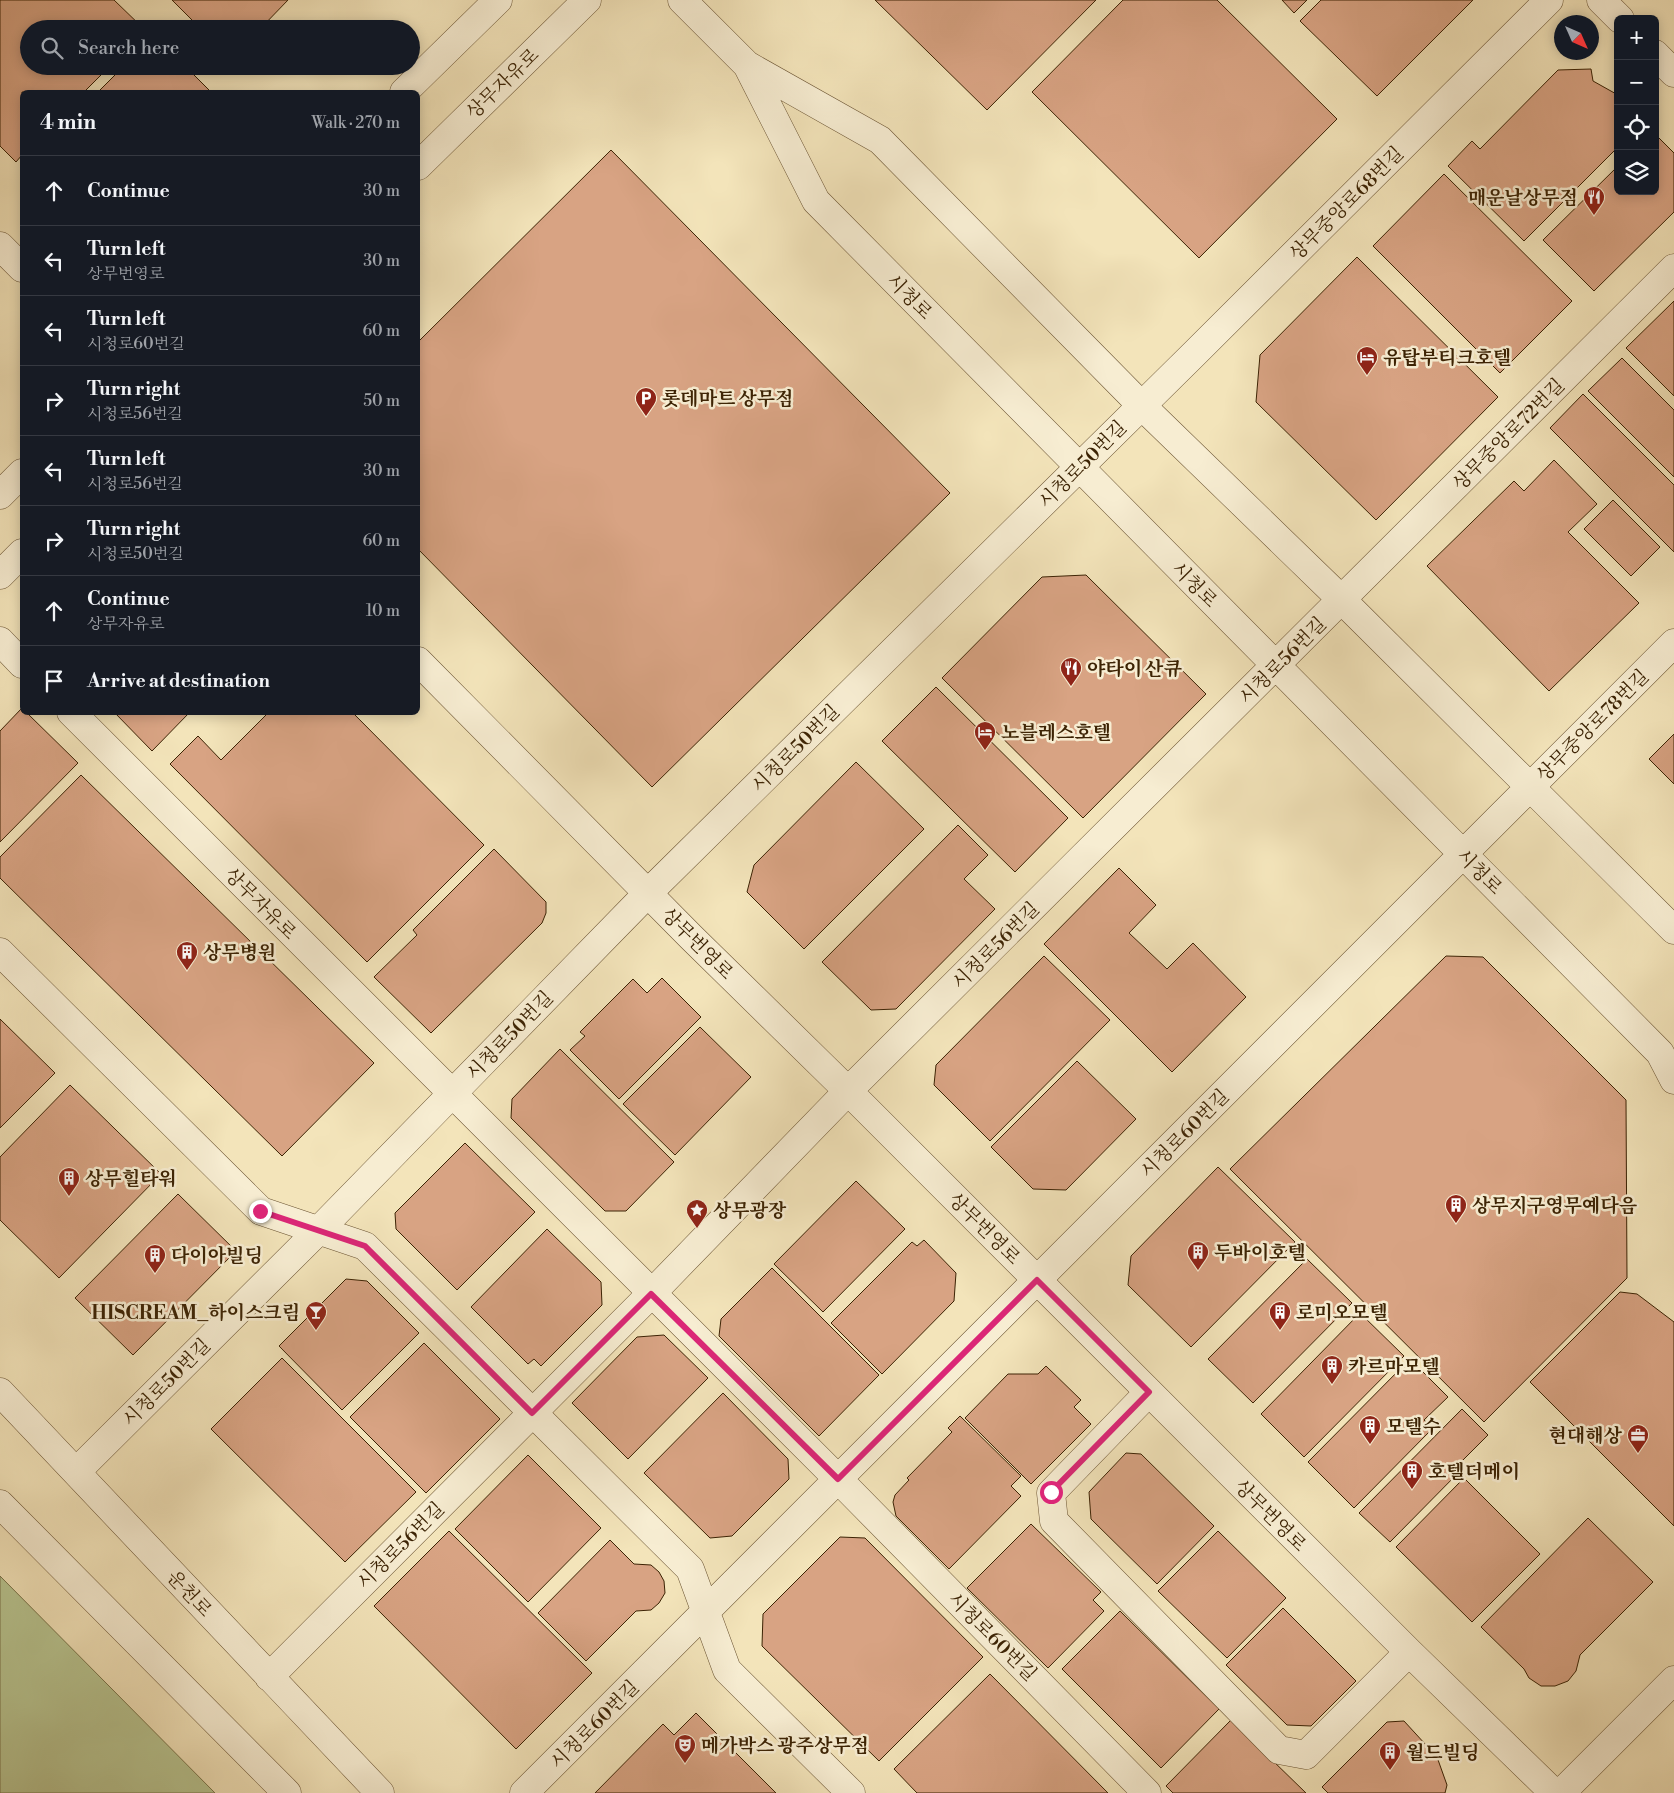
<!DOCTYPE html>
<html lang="en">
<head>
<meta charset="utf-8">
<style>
	body { margin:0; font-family:"Libre Bodoni","Noto Serif KR",serif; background:#20242c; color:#f1f3f6 }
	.controls { position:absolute; right:15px; top:15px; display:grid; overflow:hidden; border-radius:8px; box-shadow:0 2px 12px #0003 }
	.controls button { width:45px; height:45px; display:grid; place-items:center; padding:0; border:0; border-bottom:1px solid #363941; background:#171b24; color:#f1f3f6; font:25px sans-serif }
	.compass { position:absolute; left:1554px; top:15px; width:45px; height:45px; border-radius:50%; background:#171b24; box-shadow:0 2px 12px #0003; rotate:135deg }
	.stop { position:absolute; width:15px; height:15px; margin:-11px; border:4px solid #db2777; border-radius:50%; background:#fff }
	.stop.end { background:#db2777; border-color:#fff; box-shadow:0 1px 5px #0008 }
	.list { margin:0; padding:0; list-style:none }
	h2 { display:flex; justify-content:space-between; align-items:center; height:65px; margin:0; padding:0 20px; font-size:21px }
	h2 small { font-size:16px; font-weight:400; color:#9ea1a6 }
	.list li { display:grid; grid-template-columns:32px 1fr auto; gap:15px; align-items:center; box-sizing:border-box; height:70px; padding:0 20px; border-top:1px solid #363941 }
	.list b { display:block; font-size:19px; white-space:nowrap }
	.list p { margin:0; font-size:16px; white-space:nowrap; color:#9ea1a6 }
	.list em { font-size:16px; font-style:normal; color:#9ea1a6 }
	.icon { flex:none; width:28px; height:28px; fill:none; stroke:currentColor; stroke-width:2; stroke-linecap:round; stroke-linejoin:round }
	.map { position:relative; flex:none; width:1674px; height:1793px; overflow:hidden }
	.search { position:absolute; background:#171b24; box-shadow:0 2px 12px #0003; left:20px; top:20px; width:400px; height:55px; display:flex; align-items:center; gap:12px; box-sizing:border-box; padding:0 18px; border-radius:28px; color:#9ea1a6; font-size:19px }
	.panel { position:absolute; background:#171b24; box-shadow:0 2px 12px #0003; left:20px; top:90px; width:400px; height:625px; border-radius:8px }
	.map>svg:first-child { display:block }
	.green { fill:#b8c591; stroke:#7a744a }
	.building { fill:#d8a383; stroke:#3c2304 }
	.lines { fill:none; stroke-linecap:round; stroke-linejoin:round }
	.minor-casing { stroke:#6a5332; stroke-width:29 }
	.minor { stroke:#f7edd2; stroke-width:28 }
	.route { stroke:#db2777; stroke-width:6 }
	.labels { text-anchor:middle; stroke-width:5; stroke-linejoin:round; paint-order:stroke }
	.street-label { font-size:19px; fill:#3c2304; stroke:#f7edd2 }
	.poi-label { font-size:19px; font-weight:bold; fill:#3c2304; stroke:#f7edd2; text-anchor:start }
</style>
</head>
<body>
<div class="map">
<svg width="1674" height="1793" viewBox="0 0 1674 1793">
	<rect width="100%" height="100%" fill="#f3e4ba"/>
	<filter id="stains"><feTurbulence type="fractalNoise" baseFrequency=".004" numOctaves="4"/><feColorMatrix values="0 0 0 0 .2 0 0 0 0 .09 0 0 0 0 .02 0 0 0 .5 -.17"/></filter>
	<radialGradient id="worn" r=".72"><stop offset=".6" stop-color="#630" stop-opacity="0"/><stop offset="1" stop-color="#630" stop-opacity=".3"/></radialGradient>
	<path class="green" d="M0,1576L215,1793H0Z"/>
	<path class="building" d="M0,0H114L144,29H29V66H110L84,92H22V155L16,162L0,146Z
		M172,0H288L260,29H201Z
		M875,0H1096L987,110Z
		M1123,0H1217L1337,119L1199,258L1032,92Z
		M1282,0H1307L1294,13Z
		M1321,0H1473L1377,96L1300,21Z
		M124,66H185L211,92H98Z
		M1591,69L1593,81L1618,95V147L1524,241L1448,166L1472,141L1480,149L1558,70Z
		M1655,134L1674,153V212L1594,291L1543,240L1618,166V191H1655Z
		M611,150L950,493L652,787L418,549V342Z
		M1444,174L1572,301L1500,373L1373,246Z
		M1357,257L1498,397L1376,520L1256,402L1260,355Z
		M1674,301V396L1626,348Z
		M1622,358L1674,410V477L1588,391Z
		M1583,394L1674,485V552L1550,428Z
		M1554,460L1597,504L1568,532L1639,603L1549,691L1427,566L1514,481L1524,491Z
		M1613,500L1660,547L1631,576L1584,529Z
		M1086,575L1206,694L1083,818L942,678L1042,577Z
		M936,687L1068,818L1015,872L882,741Z
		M22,708V712H26L78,763L0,842V731Z
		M114,712H190L152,751Z
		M269,712H352L484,845L367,962L170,764L198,736L221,760Z
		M1674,734V784L1649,759Z
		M856,762L924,829L804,949L747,892L754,865Z
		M81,775L374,1063L282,1156L0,878V857Z
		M958,825L988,855L964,879L995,909L896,1009L871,1010L822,962Z
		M494,849L546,902V913L542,923L431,1033L374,977L417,935L413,930Z
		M1119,868L1156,905L1129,933L1167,969L1193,943L1246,997L1172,1072L1044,944Z
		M1044,956L1110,1020L990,1141L934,1085L936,1065Z
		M1446,956L1483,957L1626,1100L1627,1278L1484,1422L1230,1169Z
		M662,978L701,1017L619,1099L570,1050L585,1036L580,1032L633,979L647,993Z
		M0,1019L55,1073L0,1128Z
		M700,1027L751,1077L675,1155L623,1104Z
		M560,1049L674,1162L626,1211H605L511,1118L512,1099Z
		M1077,1061L1136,1119L1066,1190L1033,1189L991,1147Z
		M70,1085L161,1174L59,1278L0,1220V1157Z
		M465,1143L535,1212L457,1290L396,1229L395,1213Z
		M1218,1167L1295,1242L1191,1347L1128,1285L1131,1256Z
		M856,1181L905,1229L823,1312L774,1264Z
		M178,1194L236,1251L133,1355L75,1298Z
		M547,1229L601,1282L602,1305L541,1366L534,1359L528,1364L471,1307Z
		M924,1240L956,1273L954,1301L882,1374L831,1323L912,1242L917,1246Z
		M1307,1259L1352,1303L1253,1403L1208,1359Z
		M772,1268L879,1375L819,1436L719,1336L721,1319Z
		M346,1279L367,1281L419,1333L342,1410L279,1346Z
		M1620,1292L1637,1294L1674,1322V1526L1530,1382Z
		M1360,1313L1404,1356L1304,1457L1261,1414Z
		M664,1335L708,1378L628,1459L572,1403L637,1337Z
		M424,1343L500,1419L426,1493L350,1417Z
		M282,1358L416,1492L345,1562L211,1429Z
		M1410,1359L1448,1397L1424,1420L1433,1428L1354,1508L1308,1462Z
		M1046,1366L1081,1400L1074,1407L1091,1424L1031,1484L965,1418L1008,1374H1038Z
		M723,1393L788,1459L789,1479L732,1536L710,1538L644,1473Z
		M1462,1409L1488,1435L1460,1463L1464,1467L1390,1542L1359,1513Z
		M960,1416L1021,1476L1011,1486L1021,1496L949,1569L896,1516L893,1502L895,1495L909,1480L907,1478L952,1432L948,1428Z
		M1126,1453L1141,1454L1214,1526L1157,1584L1091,1519L1089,1492Z
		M528,1455L601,1528L528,1602L455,1529Z
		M1464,1478L1540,1554L1472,1622L1396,1547Z
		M1588,1518L1653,1582L1580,1655L1576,1671L1568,1681L1555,1686H1541L1529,1678L1524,1669L1481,1627Z
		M1031,1524L1101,1592L1093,1600L1104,1611L1048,1668L967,1588Z
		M449,1531L592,1673L516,1749L374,1606Z
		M1218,1531L1286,1598L1227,1658L1158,1591Z
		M840,1537L865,1538L983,1657L879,1761L762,1646L763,1614Z
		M610,1540L634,1564L651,1565L659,1572L664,1581L665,1593L659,1603L651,1610L636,1611L586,1661L538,1613Z
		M1283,1608L1356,1681L1311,1726L1287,1725L1226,1665Z
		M1120,1611L1219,1709L1161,1768L1062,1669Z
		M990,1674L1108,1793H917L894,1769Z
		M696,1713L776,1793H595L663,1724L674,1735Z
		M1231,1720L1306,1793H1173L1166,1786Z
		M1404,1721L1437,1757L1447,1785L1445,1793H1328L1322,1787L1387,1722Z"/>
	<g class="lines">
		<g class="minor-casing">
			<path id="minor" d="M682,0L747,65L880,140L1141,405L1342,600L1674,930
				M1601,0L1620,19
				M1655,54L1674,73
				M747,65L816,201L1660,1053L1674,1080
				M404,92L498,0
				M418,166L587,0
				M0,246L22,268
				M0,495L22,473
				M0,575L22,553
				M0,641L22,664
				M418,661L691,937L848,1091L1409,1652L1554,1793
				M71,712L838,1479L1147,1793
				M0,952L261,1211L365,1246L690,1569L727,1670L851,1793
				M0,1392L380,1793
				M1149,1392L1051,1493L1054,1521L1279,1750L1306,1755L1409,1652
				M76,1472L319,1230L648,893L1194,354L1549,0
				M0,1504L287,1793
				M269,1677L651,1294L848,1091L1674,268
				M524,1793L1674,643
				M1561,1793L1674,1680"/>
		</g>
		<use href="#minor" class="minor"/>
	</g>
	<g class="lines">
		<path class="route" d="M260,1211L365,1246L532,1413L651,1294L838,1479L1037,1280L1149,1392L1051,1492"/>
	</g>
	<defs>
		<g id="restaurant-pin" transform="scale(1.125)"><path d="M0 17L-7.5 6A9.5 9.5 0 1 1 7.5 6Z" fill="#8f2418" stroke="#f7edd2"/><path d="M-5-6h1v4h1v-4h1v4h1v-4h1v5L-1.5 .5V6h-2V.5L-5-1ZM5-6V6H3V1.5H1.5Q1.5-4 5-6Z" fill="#fff"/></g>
		<g id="hotel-pin" transform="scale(1.125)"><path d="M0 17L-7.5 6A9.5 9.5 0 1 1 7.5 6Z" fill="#8f2418" stroke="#f7edd2"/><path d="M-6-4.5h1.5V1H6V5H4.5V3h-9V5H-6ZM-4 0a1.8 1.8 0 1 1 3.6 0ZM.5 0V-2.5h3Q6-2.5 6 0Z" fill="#fff"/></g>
		<g id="parking-pin" transform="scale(1.125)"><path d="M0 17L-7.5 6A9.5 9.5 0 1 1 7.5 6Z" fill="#8f2418" stroke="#f7edd2"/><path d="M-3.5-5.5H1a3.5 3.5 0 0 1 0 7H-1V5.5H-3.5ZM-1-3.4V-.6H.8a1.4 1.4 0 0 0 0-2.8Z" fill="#fff"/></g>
		<g id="building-pin" transform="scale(1.125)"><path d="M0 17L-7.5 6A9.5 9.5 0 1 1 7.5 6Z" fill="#8f2418" stroke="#f7edd2"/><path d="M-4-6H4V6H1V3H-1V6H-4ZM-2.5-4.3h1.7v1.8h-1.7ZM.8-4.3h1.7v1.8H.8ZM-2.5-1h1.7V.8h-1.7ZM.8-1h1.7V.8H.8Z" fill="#fff"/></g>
		<g id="sight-pin" transform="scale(1.125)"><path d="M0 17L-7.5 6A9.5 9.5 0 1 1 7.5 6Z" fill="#8f2418" stroke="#f7edd2"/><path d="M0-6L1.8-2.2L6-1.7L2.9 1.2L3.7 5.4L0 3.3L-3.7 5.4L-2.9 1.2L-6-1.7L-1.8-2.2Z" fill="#fff"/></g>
		<g id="bar-pin" transform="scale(1.125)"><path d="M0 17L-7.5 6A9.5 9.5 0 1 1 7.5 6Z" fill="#8f2418" stroke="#f7edd2"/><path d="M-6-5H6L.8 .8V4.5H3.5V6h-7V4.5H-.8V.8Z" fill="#fff"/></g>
		<g id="office-pin" transform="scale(1.125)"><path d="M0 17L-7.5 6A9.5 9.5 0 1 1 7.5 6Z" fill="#8f2418" stroke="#f7edd2"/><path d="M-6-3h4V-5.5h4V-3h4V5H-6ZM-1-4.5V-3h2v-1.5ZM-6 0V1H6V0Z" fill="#fff"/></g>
		<g id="theatre-pin" transform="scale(1.125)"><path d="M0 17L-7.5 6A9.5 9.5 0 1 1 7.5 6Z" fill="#8f2418" stroke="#f7edd2"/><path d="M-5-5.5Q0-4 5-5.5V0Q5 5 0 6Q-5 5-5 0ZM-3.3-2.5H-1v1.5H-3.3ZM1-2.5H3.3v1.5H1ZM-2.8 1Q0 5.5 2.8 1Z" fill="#fff"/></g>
	</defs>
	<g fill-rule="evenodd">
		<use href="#restaurant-pin" x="1594" y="197"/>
		<use href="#hotel-pin" x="1367" y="357"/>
		<use href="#parking-pin" x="646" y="398"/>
		<use href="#restaurant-pin" x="1071" y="668"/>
		<use href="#hotel-pin" x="985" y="732"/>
		<use href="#building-pin" x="187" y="952"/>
		<use href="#building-pin" x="69" y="1178"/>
		<use href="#building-pin" x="1456" y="1205"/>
		<use href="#sight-pin" x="697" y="1210"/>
		<use href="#building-pin" x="1198" y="1252"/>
		<use href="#building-pin" x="155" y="1255"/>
		<use href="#bar-pin" x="316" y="1312"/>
		<use href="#building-pin" x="1280" y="1312"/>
		<use href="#building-pin" x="1332" y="1366"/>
		<use href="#building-pin" x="1370" y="1426"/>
		<use href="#office-pin" x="1638" y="1435"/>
		<use href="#building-pin" x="1412" y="1471"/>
		<use href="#theatre-pin" x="685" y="1745"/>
		<use href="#building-pin" x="1390" y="1752"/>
	</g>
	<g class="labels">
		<g class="street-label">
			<text transform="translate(502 83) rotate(-44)" y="7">상무자유로</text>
			<text transform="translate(1346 203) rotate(-45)" y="7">상무중앙로68번길</text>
			<text transform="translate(910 296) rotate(45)" y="7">시청로</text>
			<text transform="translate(1508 434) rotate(-45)" y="7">상무중앙로72번길</text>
			<text transform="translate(1082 464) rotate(-45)" y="7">시청로50번길</text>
			<text transform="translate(1195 584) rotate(45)" y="7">시청로</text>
			<text transform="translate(1282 660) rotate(-45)" y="7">시청로56번길</text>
			<text transform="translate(1592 725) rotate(-45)" y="7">상무중앙로78번길</text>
			<text transform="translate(795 748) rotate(-45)" y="7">시청로50번길</text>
			<text transform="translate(1480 871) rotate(45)" y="7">시청로</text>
			<text transform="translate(261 903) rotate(45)" y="7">상무자유로</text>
			<text transform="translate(698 943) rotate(45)" y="7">상무번영로</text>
			<text transform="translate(995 945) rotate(-45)" y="7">시청로56번길</text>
			<text transform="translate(509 1035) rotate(-46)" y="7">시청로50번길</text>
			<text transform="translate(1184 1133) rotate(-45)" y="7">시청로60번길</text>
			<text transform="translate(985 1228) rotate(45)" y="7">상무번영로</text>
			<text transform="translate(166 1382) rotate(-45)" y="7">시청로50번길</text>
			<text transform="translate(1271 1515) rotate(45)" y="7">상무번영로</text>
			<text transform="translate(400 1545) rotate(-45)" y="7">시청로56번길</text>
			<text transform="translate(190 1593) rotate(47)" y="7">운천로</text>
			<text transform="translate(993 1636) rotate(45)" y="7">시청로60번길</text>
			<text transform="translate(594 1724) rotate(-45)" y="7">시청로60번길</text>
		</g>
		<g class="poi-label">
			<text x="1578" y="204" text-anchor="end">매운날상무점</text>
			<text x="1383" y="364">유탑부티크호텔</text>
			<text x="662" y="405">롯데마트 상무점</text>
			<text x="1087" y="675">야타이 산큐</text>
			<text x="1001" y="739">노블레스호텔</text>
			<text x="203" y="959">상무병원</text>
			<text x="85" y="1185">상무힐타워</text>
			<text x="1472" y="1212">상무지구영무예다음</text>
			<text x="713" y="1217">상무광장</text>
			<text x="1214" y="1259">두바이호텔</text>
			<text x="171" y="1262">다이아빌딩</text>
			<text x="300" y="1319" text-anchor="end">HISCREAM_하이스크림</text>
			<text x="1296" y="1319">로미오모텔</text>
			<text x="1348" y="1373">카르마모텔</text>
			<text x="1386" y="1433">모텔수</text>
			<text x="1622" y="1442" text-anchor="end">현대해상</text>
			<text x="1428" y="1478">호텔더메이</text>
			<text x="701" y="1752">메가박스 광주상무점</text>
			<text x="1406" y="1759">월드빌딩</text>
		</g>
	</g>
	<rect width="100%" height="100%" filter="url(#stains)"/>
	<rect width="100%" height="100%" fill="url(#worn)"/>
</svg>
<div class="controls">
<button>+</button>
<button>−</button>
<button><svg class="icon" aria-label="locate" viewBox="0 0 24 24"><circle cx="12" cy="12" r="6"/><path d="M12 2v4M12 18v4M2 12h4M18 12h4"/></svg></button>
<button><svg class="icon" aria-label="layers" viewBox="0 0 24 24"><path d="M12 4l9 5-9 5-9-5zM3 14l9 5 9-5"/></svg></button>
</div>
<svg class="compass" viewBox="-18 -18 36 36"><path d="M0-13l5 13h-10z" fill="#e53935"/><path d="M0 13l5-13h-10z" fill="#9ea1a6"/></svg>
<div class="stop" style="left:1051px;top:1492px"></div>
<div class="stop end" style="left:260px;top:1211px"></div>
<div class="search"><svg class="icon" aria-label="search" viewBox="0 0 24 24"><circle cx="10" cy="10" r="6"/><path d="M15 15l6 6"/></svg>Search here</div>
<section class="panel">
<h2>4 min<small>Walk · 270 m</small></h2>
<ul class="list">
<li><svg class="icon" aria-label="ahead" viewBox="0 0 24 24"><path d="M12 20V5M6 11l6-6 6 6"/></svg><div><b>Continue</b></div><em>30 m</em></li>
<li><svg class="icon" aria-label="left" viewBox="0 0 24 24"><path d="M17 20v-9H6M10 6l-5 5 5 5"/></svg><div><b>Turn left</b><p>상무번영로</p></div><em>30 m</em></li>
<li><svg class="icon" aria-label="left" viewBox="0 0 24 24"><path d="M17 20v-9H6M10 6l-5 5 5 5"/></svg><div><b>Turn left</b><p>시청로60번길</p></div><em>60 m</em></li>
<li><svg class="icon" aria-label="right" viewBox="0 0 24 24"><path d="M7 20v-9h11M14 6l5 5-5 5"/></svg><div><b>Turn right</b><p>시청로56번길</p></div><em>50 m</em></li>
<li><svg class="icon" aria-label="left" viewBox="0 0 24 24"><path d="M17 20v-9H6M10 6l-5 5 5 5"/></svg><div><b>Turn left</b><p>시청로56번길</p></div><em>30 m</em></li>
<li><svg class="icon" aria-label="right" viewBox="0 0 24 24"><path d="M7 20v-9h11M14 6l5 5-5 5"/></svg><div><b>Turn right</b><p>시청로50번길</p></div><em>60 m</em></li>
<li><svg class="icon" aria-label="ahead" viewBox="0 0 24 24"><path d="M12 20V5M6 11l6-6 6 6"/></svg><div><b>Continue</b><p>상무자유로</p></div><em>10 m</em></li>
<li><svg class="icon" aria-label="arrive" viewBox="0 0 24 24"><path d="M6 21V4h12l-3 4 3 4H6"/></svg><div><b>Arrive at destination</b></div></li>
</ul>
</section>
</div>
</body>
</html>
